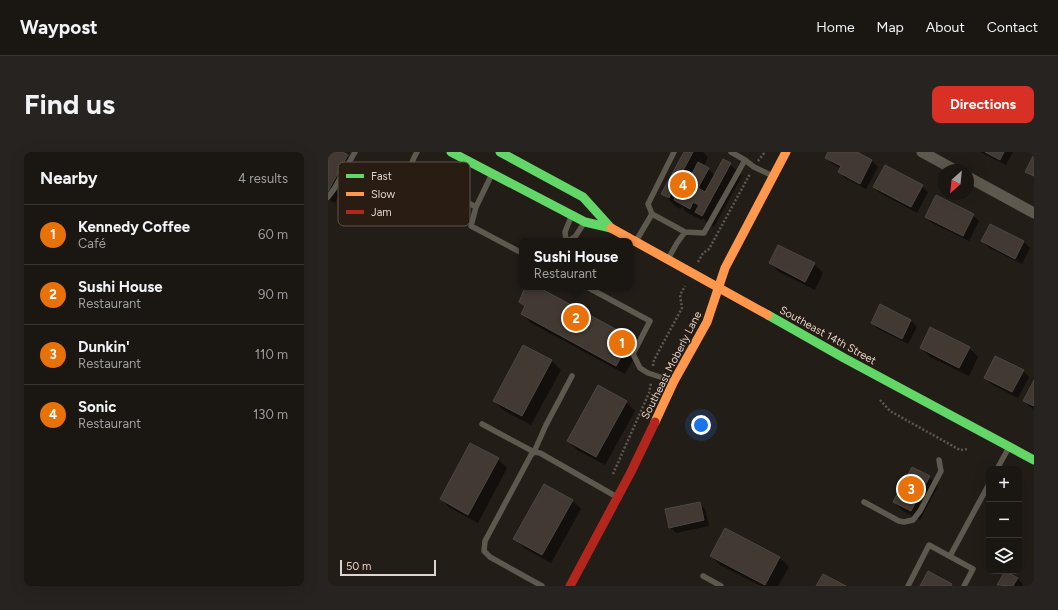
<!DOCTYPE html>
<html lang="en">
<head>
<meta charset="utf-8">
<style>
	body { margin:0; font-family:Figtree,sans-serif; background:#272320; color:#f1f3f6 }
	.controls { position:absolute; right:12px; bottom:12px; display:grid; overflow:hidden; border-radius:8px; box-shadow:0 4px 16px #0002 }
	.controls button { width:36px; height:36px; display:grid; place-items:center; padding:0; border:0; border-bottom:1px solid #383532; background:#1a1612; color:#f1f3f6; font:20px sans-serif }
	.compass { position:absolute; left:610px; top:12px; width:36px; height:36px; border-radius:50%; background:#1a1612; box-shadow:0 4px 16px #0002; rotate:207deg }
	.scale { position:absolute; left:12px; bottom:10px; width:96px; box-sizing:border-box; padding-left:4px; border:2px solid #ded5cf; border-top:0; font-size:11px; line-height:14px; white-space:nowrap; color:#ded5cf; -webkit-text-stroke:3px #281c13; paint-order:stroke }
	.you { position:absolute; left:373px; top:273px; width:14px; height:14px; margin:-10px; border:3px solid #fff; border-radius:50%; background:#1a73e8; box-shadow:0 0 0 6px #1a73e833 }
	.badge { display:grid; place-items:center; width:26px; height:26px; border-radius:50%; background:#d93025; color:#fff; font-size:13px; font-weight:700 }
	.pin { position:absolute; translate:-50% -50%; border:2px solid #fff; box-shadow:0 1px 4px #0006 }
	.popup { position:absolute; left:191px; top:86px; width:114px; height:52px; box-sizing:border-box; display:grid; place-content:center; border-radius:8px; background:#1a1612; filter:drop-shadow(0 1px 3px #0005); font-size:13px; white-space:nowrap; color:#9f9f9f }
	.popup b { font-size:15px; color:#f1f3f6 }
	.popup::after { content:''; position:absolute; left:50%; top:100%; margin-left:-8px; border:8px solid transparent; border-top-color:#1a1612 }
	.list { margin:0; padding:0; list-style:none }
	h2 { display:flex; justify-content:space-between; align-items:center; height:52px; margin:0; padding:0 16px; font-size:17px }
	h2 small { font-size:13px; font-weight:400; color:#9f9f9f }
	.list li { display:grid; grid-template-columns:26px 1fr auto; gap:12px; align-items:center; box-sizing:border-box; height:60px; padding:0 16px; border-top:1px solid #383532 }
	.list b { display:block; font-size:15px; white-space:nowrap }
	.list p { margin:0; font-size:13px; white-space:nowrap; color:#9f9f9f }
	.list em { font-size:13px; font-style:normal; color:#9f9f9f }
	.icon { flex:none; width:22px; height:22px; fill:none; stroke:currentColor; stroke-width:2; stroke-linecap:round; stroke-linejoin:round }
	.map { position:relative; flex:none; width:706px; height:434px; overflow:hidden; border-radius:8px }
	header { display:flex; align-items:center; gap:24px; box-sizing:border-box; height:56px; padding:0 20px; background:#1a1612; border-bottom:1px solid #383532 }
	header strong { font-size:19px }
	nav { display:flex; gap:22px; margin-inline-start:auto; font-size:14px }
	.intro { display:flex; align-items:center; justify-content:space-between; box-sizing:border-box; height:96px; padding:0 24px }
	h1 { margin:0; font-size:28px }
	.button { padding:10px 18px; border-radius:8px; background:#d93025; color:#fff; font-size:14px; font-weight:700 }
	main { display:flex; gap:24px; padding:0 24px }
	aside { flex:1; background:#1a1612; border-radius:8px; box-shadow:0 4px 16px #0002 }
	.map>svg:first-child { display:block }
	.shadow { fill:#0007; fill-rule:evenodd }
	.building { fill:#413932; stroke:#4d4742 }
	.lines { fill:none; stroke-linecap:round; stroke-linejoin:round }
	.path { stroke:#5d5851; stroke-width:2.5; stroke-dasharray:2 2; stroke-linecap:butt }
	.lane { stroke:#5d594e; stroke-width:5.5 }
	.street { stroke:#5d594e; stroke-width:11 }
	.fast { stroke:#63d668; stroke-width:9 }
	.slow { stroke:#ff974d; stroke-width:9 }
	.jam { stroke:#b3261e; stroke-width:9 }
	.labels { text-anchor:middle; stroke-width:3; stroke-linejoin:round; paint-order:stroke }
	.street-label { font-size:11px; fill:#ded5cf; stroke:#281c13 }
	.key { fill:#281c13; stroke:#5f544b; stroke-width:1 }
	.key-label { font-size:11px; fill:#ded5cf }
</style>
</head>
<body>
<header>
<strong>Waypost</strong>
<nav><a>Home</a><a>Map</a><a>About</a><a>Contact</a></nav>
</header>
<div class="intro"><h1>Find us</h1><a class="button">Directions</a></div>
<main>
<aside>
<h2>Nearby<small>4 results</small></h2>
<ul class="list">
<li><span class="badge" style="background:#e8710a">1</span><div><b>Kennedy Coffee</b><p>Café</p></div><em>60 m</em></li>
<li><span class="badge" style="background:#e8710a">2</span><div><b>Sushi House</b><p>Restaurant</p></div><em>90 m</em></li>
<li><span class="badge" style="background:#e8710a">3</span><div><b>Dunkin'</b><p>Restaurant</p></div><em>110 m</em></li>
<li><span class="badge" style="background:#e8710a">4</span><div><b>Sonic</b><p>Restaurant</p></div><em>130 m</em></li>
</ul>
</aside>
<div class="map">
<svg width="706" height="434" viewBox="0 0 706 434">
	<rect width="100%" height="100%" fill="#231d18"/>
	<path class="shadow" d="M0,0H13L20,4L29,13L7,51L0,47Z
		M357,0H375L380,5L376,14L380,17L387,24L402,12L414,24L386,75L380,71L375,66L374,68L358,60L354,55L352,57L346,53L335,42ZM382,47H384L375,64L373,63Z
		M501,0H527L544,9L550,15L538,37L517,26L511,20L513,16L504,12L498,6Z
		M652,0H685L678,13Z
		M594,34L600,40L589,61L552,41L546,35Z
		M645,63L651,69L641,89L604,71L598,65Z
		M662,73L696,90L702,96L694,112L660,95L654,89Z
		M442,111L486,112L495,121L487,138L451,120Z
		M198,135H208L303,187L312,196L297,222L203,171L194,162L197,155L192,150Z
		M553,154L583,169L589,175L580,192L550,177L544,171Z
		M196,194L224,209L233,218L203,273L175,258L166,249Z
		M593,196H641L650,205L641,224L602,205Z
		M695,219L701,225L690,246L663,232L657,226Z
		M706,229V257L702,255L696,249Z
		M298,250L307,259L277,313L249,298L240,289Z
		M170,307L179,316L150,371L122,356L113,347Z
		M601,325L610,334L592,368L575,359L566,350Z
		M244,348L253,357L223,411L196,396L187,387Z
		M371,351L377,357L381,374L348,381L342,375Z
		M397,377L452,406L461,415L450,434H433L392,413L383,404Z
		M678,420L689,426L695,432L694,434H671L670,433Z"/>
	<path class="building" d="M0,0H15L20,3L0,39Z
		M356,0H365L351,26L359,31L370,10L381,16L370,36L377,40L395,7L403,11L374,64L367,60L371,53L365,50L362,57L346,48L349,42L344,39L341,46L333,42Z
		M500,0H529L544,8L532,32L510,20L513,14L497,6Z
		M657,0H676L672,8Z
		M706,2V24L697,20Z
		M557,13L595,33L583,55L545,35Z
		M608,43L646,62L635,84L597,65Z
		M662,72L696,89L687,107L653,89Z
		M450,93L487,111L477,130L441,111Z
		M197,135H210L304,186L288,214L193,162L197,154L191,150Z
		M552,152L583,168L574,187L543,171Z
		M602,175L642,195L631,216L592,196Z
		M195,193L224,208L194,264L165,249Z
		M667,204L696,218L684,240L656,226Z
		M706,228V254L695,249Z
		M270,233L299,249L268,305L239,289Z
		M142,291L171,306L140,363L112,347Z
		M584,315L602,324L583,359L565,350Z
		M216,332L245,348L214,403L185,387Z
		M372,350L376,368L341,376L337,357Z
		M397,376L452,405L437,433L382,404Z
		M600,419L624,432L623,434H592Z
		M677,419L690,426L685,434L669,433Z
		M495,422L518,434H488Z"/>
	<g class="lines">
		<path class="path" d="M430,9L437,0
			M370,110L375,101L381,97L422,22
			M325,214L326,208L354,156L352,143L357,134
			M552,248L562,259L605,283L632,298L640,297
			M285,322L321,241L323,231"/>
		<path class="lane" d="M89,0C83,11 80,15 91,25L148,55L164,22
			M346,0L320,52L324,62L357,80L376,81L417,8
			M403,0L417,8L426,15L445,24
			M0,45L6,37L27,0
			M148,55L143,74L194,101
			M238,89L237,80L243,65
			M240,89L247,85L256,71
			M308,89L324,62
			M340,107L349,91L357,80
			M259,135L322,169L305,202L312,216L320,221L344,229
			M154,272L206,300L218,273L244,224
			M669,317L680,297
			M536,350L571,369L576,370L585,368L592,359L613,319L611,308
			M622,404L661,332
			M375,424L393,434
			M214,434L162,405L156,399L157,389L203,303L206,300L212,301L289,345
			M580,434L601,393L645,417L636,434"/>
		<path class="street" d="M594,0L627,18
			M640,25L706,61"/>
		<path class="fast" d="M123,0L257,70L283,76
			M172,0L255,45L283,76
			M440,163L516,206L706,308"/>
		<path class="slow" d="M283,76L440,163
			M327,270L346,229L379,170L397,116L458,0"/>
		<path class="jam" d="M242,434L303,320L327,270"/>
	</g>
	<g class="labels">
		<g class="street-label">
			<text transform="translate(500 183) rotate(29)" y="4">Southeast 14th Street</text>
			<text transform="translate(343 213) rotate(-63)" y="4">Southeast Moberly Lane</text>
		</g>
	</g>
	<rect x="10" y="10" width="132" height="64" rx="6" class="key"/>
	<rect x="18" y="22" width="18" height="4" fill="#63d668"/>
	<rect x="18" y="40" width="18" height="4" fill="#ff974d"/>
	<rect x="18" y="58" width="18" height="4" fill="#b3261e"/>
	<g class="key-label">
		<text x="43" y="28">Fast</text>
		<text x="43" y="46">Slow</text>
		<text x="43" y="64">Jam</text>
	</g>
</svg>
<div class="controls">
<button>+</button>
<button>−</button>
<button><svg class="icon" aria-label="layers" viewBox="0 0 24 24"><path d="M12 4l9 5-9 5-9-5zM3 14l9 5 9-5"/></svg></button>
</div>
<svg class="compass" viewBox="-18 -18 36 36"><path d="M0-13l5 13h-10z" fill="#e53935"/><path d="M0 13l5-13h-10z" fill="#9f9f9f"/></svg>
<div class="scale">50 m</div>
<div class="you"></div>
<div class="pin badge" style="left:294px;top:191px;background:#e8710a">1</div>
<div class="pin badge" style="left:248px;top:166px;background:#e8710a">2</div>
<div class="popup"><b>Sushi House</b>Restaurant</div>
<div class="pin badge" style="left:583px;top:337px;background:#e8710a">3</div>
<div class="pin badge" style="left:355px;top:33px;background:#e8710a">4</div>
</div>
</main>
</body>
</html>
